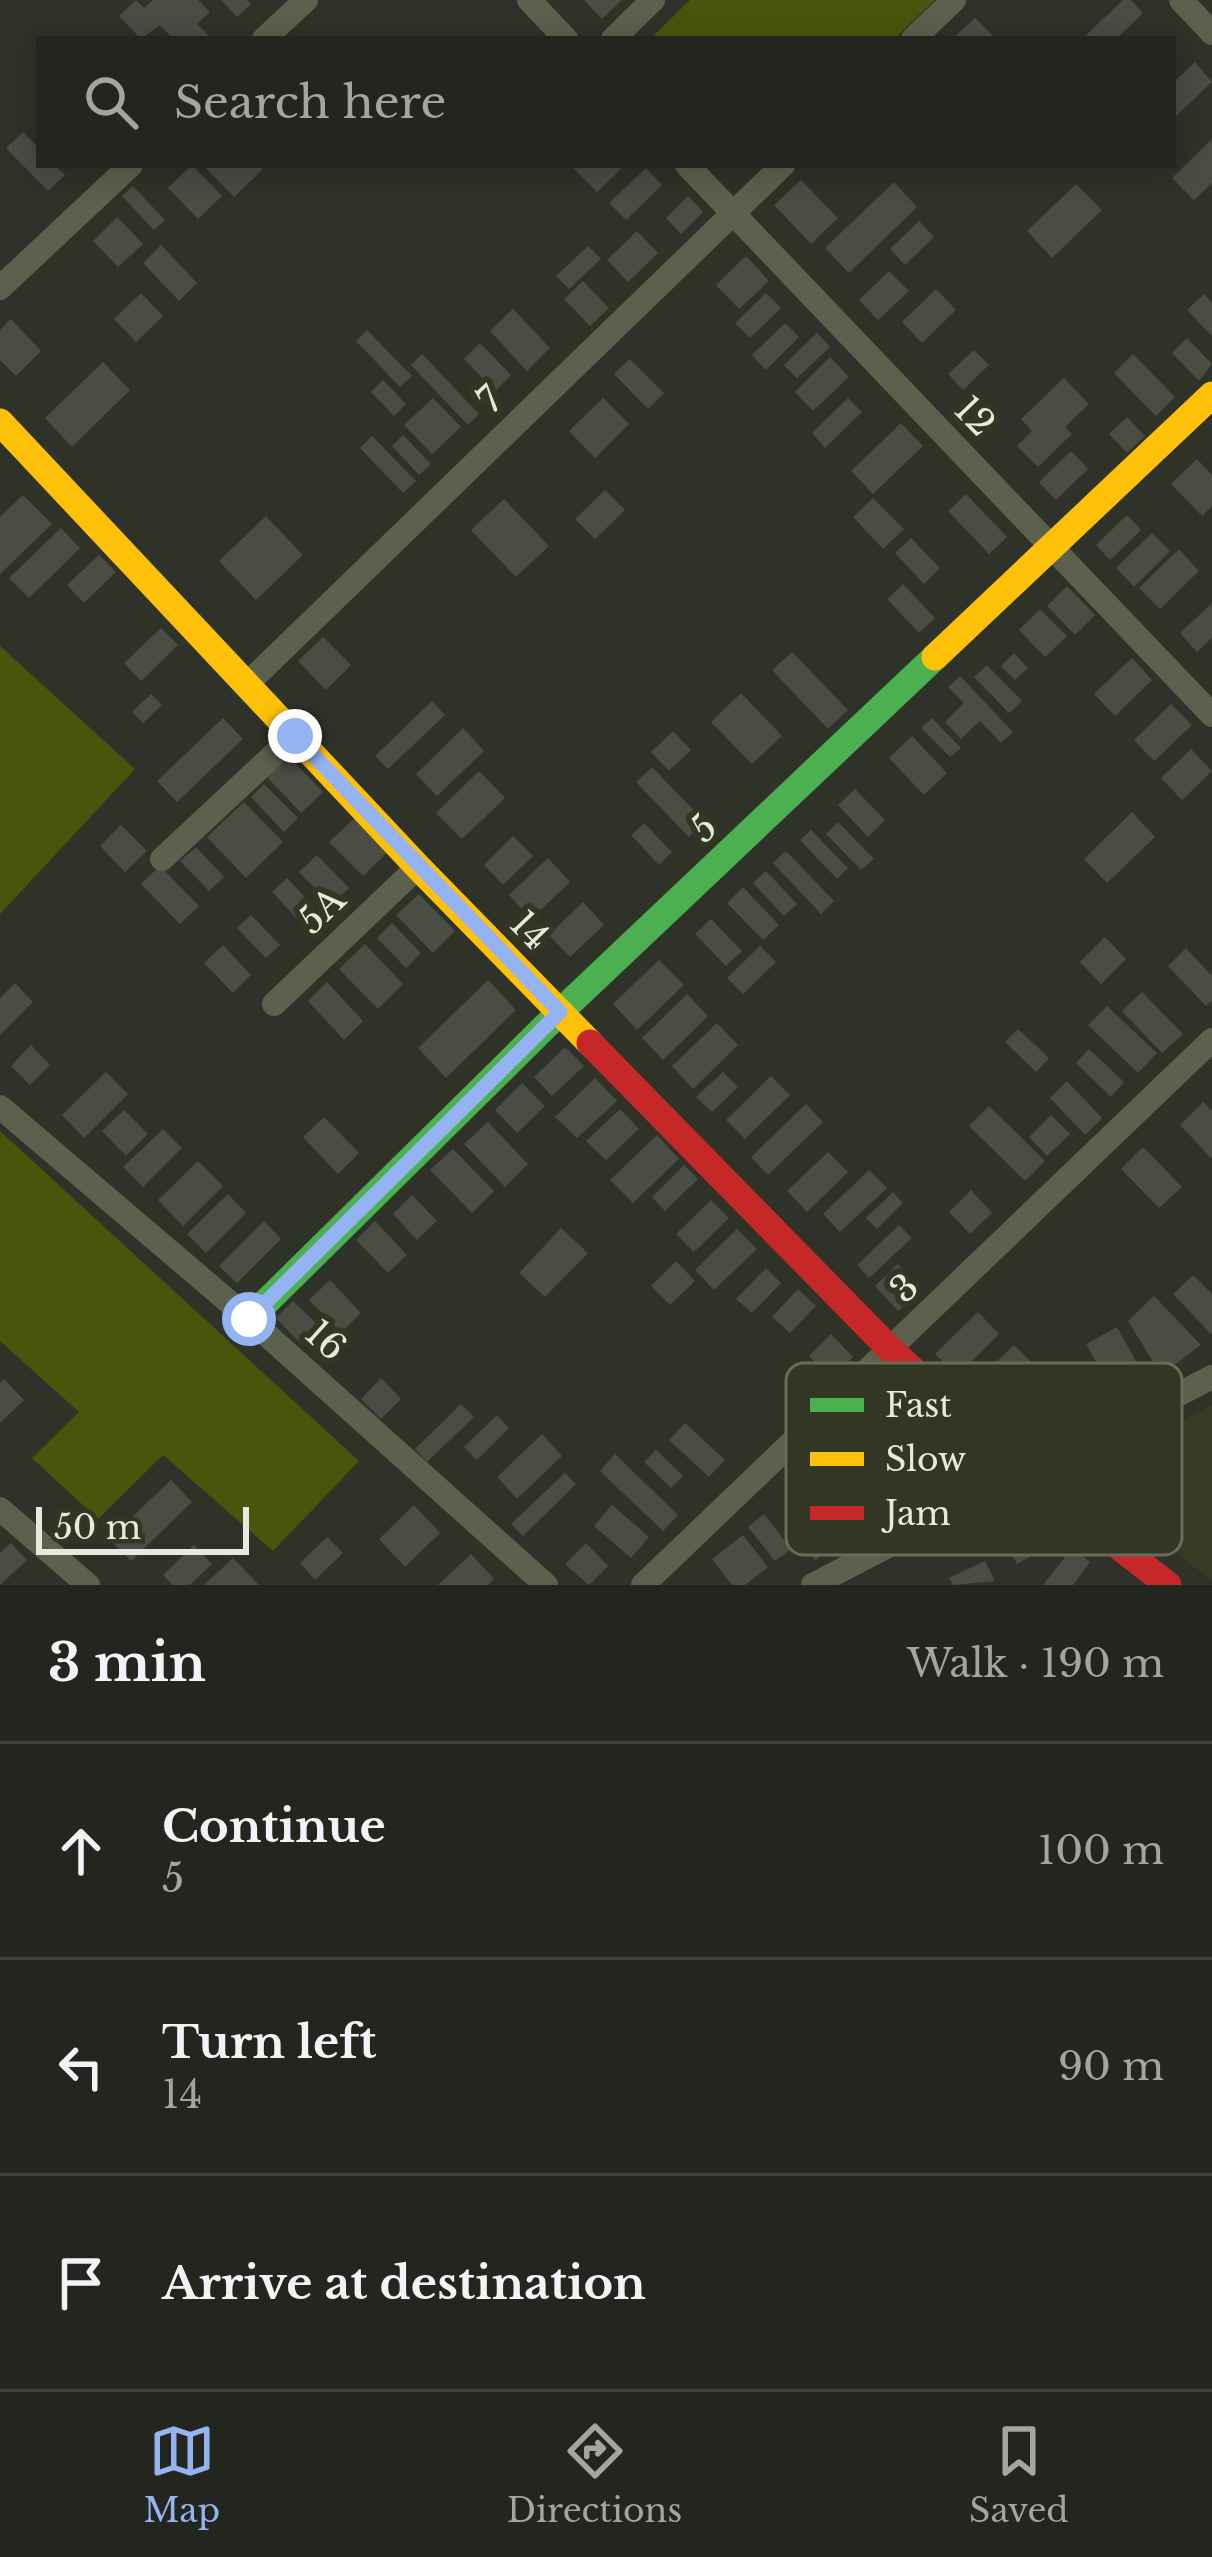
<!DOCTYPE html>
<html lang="en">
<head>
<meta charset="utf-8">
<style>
	body { margin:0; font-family:"Libre Baskerville",serif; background:#2f322b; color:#f1f3f6 }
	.scale { position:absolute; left:36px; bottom:30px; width:213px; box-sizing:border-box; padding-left:12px; border:6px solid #e6e9dd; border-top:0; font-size:33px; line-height:42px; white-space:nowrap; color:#e6e9dd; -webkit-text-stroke:9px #313723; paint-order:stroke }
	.stop { position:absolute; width:36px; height:36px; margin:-27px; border:9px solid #95b2f1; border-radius:50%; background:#fff }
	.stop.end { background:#95b2f1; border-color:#fff; box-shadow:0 3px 12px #0008 }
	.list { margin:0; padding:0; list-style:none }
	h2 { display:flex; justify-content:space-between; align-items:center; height:156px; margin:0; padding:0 48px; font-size:51px }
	h2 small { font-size:39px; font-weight:400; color:#a3a5a4 }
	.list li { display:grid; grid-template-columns:78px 1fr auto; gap:36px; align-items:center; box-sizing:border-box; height:216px; padding:0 48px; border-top:3px solid #40433c }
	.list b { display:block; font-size:45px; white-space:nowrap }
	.list p { margin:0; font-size:39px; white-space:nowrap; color:#a3a5a4 }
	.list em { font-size:39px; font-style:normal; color:#a3a5a4 }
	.icon { flex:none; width:66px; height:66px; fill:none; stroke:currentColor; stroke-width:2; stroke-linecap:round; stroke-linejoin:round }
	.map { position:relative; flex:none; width:1212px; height:1585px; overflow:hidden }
	.search { position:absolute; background:#23261e; box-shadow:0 6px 30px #0003; left:36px; right:36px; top:36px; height:132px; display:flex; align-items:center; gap:30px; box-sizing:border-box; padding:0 42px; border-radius:0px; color:#a3a5a4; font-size:45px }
	.sheet { height:804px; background:#23261e }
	nav { display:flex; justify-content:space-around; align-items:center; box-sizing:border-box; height:168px; border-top:3px solid #40433c; background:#23261e; font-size:33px; color:#a3a5a4 }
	nav a { display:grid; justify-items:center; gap:6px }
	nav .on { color:#95b2f1 }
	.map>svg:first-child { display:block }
	.built { fill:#353c23 }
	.green { fill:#48560b }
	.building { fill:#4a4d44 }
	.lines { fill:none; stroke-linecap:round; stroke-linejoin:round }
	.street { stroke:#5c614e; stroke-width:24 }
	.fast { stroke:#4caf50; stroke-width:27 }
	.slow { stroke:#ffc107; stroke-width:27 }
	.jam { stroke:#c62828; stroke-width:27 }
	.route { stroke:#95b2f1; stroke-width:15 }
	.labels { text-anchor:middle; stroke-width:12; stroke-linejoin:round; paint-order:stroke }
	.street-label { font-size:36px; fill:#e6e9dd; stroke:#313723 }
	.key { fill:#313723; stroke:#676c5b; stroke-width:3 }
	.key-label { font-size:33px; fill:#e6e9dd }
</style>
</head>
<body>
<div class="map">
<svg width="1212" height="1585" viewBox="0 0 1212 1585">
	<rect width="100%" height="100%" fill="#2f3228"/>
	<path class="built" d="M1212,1405V1581L1091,1485L1093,1467Z"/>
	<path class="green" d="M690,0H935L894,39H650Z
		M0,646L135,769L0,914Z
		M0,1131L359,1461L273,1551L163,1455L98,1519L32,1458L79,1412L0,1341Z"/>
	<path class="building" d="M136,0L144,8L153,0H198L210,12L197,24L212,39H173L160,25L141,39L119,16Z
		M221,0H247L251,4L237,17Z
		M584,0H622L602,19Z
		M1123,0H1131L1143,13L1116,39H1082Z
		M975,18L996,39H952Z
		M1195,62L1212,82L1173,119V83Z
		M23,132L39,148V165H55L65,175L48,191L6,148Z
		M1212,139V183L1194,200L1172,178Z
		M192,165L222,196L198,219L168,188Z
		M203,165H259L263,169L234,197Z
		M576,165H625L597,192L573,168Z
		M646,168L662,185L626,220L609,203Z
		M801,180L838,218L811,244L774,205Z
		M894,182L917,207L849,273L825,248Z
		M1076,184L1102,210L1052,258L1027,231Z
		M133,186L165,220L154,230L122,196Z
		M688,196L703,212L681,234L666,218Z
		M117,217L143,244L118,267L93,241Z
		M919,221L934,237L905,265L890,249Z
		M637,231L658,253L628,282L607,260Z
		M161,245L197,283L179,301L143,263Z
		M588,246L601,259L569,289L556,276Z
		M746,256L769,281L739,309L716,285Z
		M889,271L909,291L878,320L859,300Z
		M583,281L609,308L590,326L564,299Z
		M936,289L956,310L922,343L902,322Z
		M141,293L163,316L136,342L114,319Z
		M766,293L781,308L750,338L735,323Z
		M1204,294L1212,303V336L1187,310Z
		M513,309L550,348L527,371L490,331Z
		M11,319L41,351L16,376L0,360V330Z
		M785,323L799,337L766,370L752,355Z
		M367,330L412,376L400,387L356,341Z
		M817,333L830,347L797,378L784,365Z
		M1187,338L1212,364L1199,381L1172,353Z
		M480,343L511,375L495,391L464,359Z
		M974,350L989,365L963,390L948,374Z
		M422,354L479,414L468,425L411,365Z
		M1133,354L1175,397L1156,416L1114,373Z
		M830,357L849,377L813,411L795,392Z
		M630,359L664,393L648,409L614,374Z
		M103,362L130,390L72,447L45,418Z
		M1064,378L1089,404L1065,427L1072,434L1038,467L1017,446L1032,431L1021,419Z
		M383,380L406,404L394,416L371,392Z
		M433,398L461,427L432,454L404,425Z
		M603,398L629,424L595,458L569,431Z
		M848,398L862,412L825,448L812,433Z
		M1127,417L1145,436L1127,453L1109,434Z
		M901,423L923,446L873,494L851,471Z
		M403,435L431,464L419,475L392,446Z
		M372,436L416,481L403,493L360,448Z
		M1071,451L1088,469L1056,500L1039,482Z
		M1197,459L1212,475V506L1202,516L1171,484Z
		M605,490L625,510L595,539L575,519Z
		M966,494L1007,537L989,554L948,511Z
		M23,495L52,524L0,574V517Z
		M873,498L904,529L883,549L853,517Z
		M504,499L549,546L516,577L471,530Z
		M1127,515L1141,530L1110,560L1096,545Z
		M266,516L303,555L256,600L219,561Z
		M61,528L80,548L29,598L9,578Z
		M1152,533L1170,551L1134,587L1116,568Z
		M911,538L940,568L924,584L895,553Z
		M1179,549L1199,571L1160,609L1139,588Z
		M99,555L116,572L84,603L67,585Z
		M903,584L935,618L919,633L887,599Z
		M1067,586L1095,615L1075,635L1047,606Z
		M1212,603V638L1197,652L1180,633Z
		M1040,609L1067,636L1045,657L1019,630Z
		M161,628L178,645L141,681L124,663Z
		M323,637L351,665L326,690L298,661Z
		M792,652L848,710L828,729L772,670Z
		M1014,653L1028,668L1015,680L1001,666Z
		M1132,658L1152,680L1115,716L1094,694Z
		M987,665L1022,701L1009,713L974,677Z
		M960,676L1013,732L1001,743L980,721L961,739L945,722L964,703L948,687Z
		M741,693L782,736L752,764L711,722Z
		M151,694L162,705L143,723L132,712Z
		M432,701L445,715L388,769L375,756Z
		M1171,704L1192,725L1154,761L1134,740Z
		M223,718L243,739L177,802L157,781Z
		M932,718L961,748L950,757L921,728Z
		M463,728L484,751L437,796L416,774Z
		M673,731L691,750L669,771L651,752Z
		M912,736L947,773L924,795L889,758Z
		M1191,749L1212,771L1182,800L1161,778Z
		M288,756L323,792L301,813L266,776Z
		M652,767L705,822L689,837L636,782Z
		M479,771L505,798L462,839L436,813Z
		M264,784L298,818L284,832L251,797Z
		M855,789L885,820L868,837L838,805Z
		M244,802L283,842L246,878L207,837Z
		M1132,812L1155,837L1107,883L1084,859Z
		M355,818L388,852L363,876L329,842Z
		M838,822L874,859L861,870L826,834Z
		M644,823L672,852L659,865L631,835Z
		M121,825L147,851L125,872L100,846Z
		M811,830L848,868L837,879L800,840Z
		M513,836L533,856L503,885L484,865Z
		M196,847L224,877L209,891L180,861Z
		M786,851L834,901L821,914L773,863Z
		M317,855L349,888L331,905L299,872Z
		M548,858L570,882L531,919L509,895Z
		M160,866L199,906L180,924L141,884Z
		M766,871L797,904L784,916L753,883Z
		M287,878L318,911L303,925L272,892Z
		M743,887L779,925L763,940L727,903Z
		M419,894L455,931L433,953L396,915Z
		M583,902L604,925L570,957L549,935Z
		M251,915L280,945L266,958L237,928Z
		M711,919L742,951L726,966L695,934Z
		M392,923L421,953L406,968L377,938Z
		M1105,937L1126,959L1101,984L1080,962Z
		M365,944L403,984L378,1009L339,969Z
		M223,945L251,975L233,993L204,963Z
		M760,946L776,962L743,994L727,978Z
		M1186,948L1212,976V1000L1206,1006L1168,966Z
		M659,960L684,985L637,1030L613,1004Z
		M488,980L516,1010L446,1078L418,1048Z
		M327,982L363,1021L344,1040L308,1001Z
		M15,983L33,1002L0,1035V998Z
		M1142,992L1183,1034L1162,1053L1122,1011Z
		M687,994L708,1016L663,1060L642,1038Z
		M1107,1006L1157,1053L1138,1073L1088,1025Z
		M717,1023L738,1045L693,1089L672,1066Z
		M1018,1029L1049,1058L1036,1072L1005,1042Z
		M31,1045L50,1065L30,1085L11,1066Z
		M565,1047L584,1066L552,1096L534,1077Z
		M1089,1049L1124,1082L1111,1097L1076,1063Z
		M106,1072L128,1094L84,1138L62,1115Z
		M723,1072L738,1087L712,1112L696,1097Z
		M771,1076L790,1095L745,1139L726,1120Z
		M595,1078L617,1101L577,1138L555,1117Z
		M1067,1081L1102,1118L1085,1135L1050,1098Z
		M522,1083L545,1106L517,1133L495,1110Z
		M1203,1102L1212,1111V1159L1180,1125Z
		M806,1104L823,1122L768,1175L751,1157Z
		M989,1106L1045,1161L1025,1181L969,1126Z
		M620,1109L639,1129L606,1160L586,1141Z
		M124,1110L148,1134L126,1156L102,1131Z
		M1051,1115L1070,1134L1047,1156L1029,1137Z
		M324,1117L359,1153L338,1174L303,1137Z
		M488,1122L528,1164L505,1187L464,1144Z
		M163,1129L182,1148L143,1187L123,1167Z
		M657,1135L679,1159L633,1203L610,1180Z
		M1143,1147L1182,1187L1159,1208L1121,1169Z
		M453,1149L494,1191L472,1213L430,1170Z
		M828,1152L848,1172L807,1212L787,1191Z
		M198,1161L223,1186L183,1226L158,1200Z
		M684,1165L698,1179L665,1211L652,1197Z
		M869,1170L887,1188L840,1232L823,1214Z
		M971,1190L992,1213L970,1234L949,1212Z
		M893,1192L903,1203L877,1229L866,1218Z
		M228,1194L246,1213L206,1253L187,1234Z
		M412,1195L437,1221L417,1240L393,1214Z
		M711,1200L729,1218L694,1252L676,1234Z
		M264,1221L281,1239L237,1283L219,1266Z
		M375,1221L407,1255L388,1273L356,1240Z
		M899,1225L912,1238L869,1278L857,1265Z
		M561,1228L588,1253L545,1297L519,1273Z
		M737,1229L757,1249L714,1290L695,1270Z
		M676,1261L695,1281L670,1305L651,1286Z
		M898,1264L921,1290L898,1311L875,1286Z
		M766,1268L781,1283L752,1313L736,1299Z
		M1193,1275L1212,1294V1335L1173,1294Z
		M330,1280L361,1313L341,1333L309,1300Z
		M798,1289L816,1306L790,1333L772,1317Z
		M1154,1296L1201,1345L1161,1375L1128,1321Z
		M293,1301L319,1326L301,1344L276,1318Z
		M978,1312L999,1334L957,1376L935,1354Z
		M1117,1327L1147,1381L1116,1399L1086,1344Z
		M831,1334L853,1357L831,1379L809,1356Z
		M1014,1345L1032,1363L982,1411L964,1392Z
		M381,1378L401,1399L381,1419L361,1399Z
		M4,1379L24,1400L0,1423V1383Z
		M461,1404L474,1417L427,1462L415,1449Z
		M497,1415L509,1428L477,1460L464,1447Z
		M685,1423L725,1460L709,1477L669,1440Z
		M542,1434L562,1456L517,1499L497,1477Z
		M656,1450L683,1476L671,1488L644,1462Z
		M615,1454L678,1515L663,1531L600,1471Z
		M565,1473L576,1484L523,1536L511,1524Z
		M171,1480L192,1502L131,1561L109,1539Z
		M810,1497L841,1543L815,1560L785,1514Z
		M414,1505L440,1533L405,1567L379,1539Z
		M612,1505L649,1537L631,1558L594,1526Z
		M764,1514L791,1549L775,1561L748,1527Z
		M1048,1514L1061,1539L1017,1564L1004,1539Z
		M743,1535L768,1567L745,1585H732L712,1559Z
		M327,1537L343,1553L315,1580L300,1563Z
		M11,1543L27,1560L0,1585V1553Z
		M586,1543L608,1566L589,1585L565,1564Z
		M194,1545L212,1564L190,1585H172L163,1575Z
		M1072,1548L1090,1562L1073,1585H1043Z
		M471,1554L494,1579L488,1585H438Z
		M233,1558L259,1585H204Z
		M985,1561L995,1581L953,1585L949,1578Z"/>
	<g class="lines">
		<path class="street" d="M529,0L566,39
			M1181,0L1212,33
			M264,39L306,0
			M613,39L653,0
			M913,39L954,0
			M687,165L1212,715
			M0,288L131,165
			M246,685L783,165
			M162,859L295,735
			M274,1004L418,867
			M0,1107L249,1319L546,1585
			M0,1509L88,1585
			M643,1585L1212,1040
			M813,1585L1212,1377"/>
		<path class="fast" d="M249,1319L560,1012L935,657"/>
		<path class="slow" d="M0,422L418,867L590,1043
			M935,657L1212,395"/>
		<path class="jam" d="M590,1043L891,1350L1025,1473L1168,1585"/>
	</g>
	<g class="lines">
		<path class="route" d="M249,1319L560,1012L295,736"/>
	</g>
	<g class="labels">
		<g class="street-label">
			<text transform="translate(490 399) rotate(-44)" y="13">7</text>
			<text transform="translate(975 416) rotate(46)" y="13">12</text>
			<text transform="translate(703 828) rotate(-43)" y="13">5</text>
			<text transform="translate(321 910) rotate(-44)" y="13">5A</text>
			<text transform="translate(530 930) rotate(46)" y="13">14</text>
			<text transform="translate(904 1288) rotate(-44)" y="13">3</text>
			<text transform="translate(326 1340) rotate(42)" y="13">16</text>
		</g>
	</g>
	<rect x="786" y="1363" width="396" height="192" rx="18" class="key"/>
	<rect x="810" y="1398" width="54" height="14" fill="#4caf50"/>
	<rect x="810" y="1452" width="54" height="14" fill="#ffc107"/>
	<rect x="810" y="1506" width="54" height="14" fill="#c62828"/>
	<g class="key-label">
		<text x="885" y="1417">Fast</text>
		<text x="885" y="1471">Slow</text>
		<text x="885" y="1525">Jam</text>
	</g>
</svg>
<div class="scale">50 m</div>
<div class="stop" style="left:249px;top:1319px"></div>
<div class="stop end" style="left:295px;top:736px"></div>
<div class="search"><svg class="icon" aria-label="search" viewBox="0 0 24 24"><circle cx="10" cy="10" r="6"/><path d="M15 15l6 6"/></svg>Search here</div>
</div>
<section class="sheet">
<h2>3 min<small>Walk · 190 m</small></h2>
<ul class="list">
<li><svg class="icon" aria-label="ahead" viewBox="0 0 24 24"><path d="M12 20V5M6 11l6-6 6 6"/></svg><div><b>Continue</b><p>5</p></div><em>100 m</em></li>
<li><svg class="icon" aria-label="left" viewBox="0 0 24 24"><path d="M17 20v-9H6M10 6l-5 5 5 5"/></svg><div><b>Turn left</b><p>14</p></div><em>90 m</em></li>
<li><svg class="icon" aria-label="arrive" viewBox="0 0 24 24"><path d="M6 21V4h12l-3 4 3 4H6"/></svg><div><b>Arrive at destination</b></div></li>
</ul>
</section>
<nav>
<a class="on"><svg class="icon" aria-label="map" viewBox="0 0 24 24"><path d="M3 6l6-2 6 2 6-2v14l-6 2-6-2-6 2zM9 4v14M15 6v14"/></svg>Map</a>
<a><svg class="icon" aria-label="directions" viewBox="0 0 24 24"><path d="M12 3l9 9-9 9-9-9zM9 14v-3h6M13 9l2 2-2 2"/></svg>Directions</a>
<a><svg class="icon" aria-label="saved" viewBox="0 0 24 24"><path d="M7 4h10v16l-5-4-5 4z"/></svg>Saved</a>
</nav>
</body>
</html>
